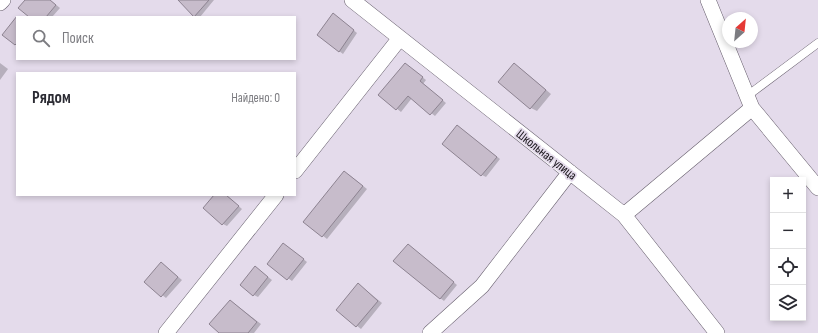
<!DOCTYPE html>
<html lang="ru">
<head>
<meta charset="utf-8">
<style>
	body { margin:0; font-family:"Sofia Sans Condensed",sans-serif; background:#f7f7f7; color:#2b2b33 }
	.controls { position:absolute; right:12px; bottom:12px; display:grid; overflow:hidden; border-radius:0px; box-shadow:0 2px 6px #0003 }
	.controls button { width:36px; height:36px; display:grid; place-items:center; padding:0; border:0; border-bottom:1px solid #e1e1e2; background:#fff; color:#2b2b33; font:20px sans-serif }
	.compass { position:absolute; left:722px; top:12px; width:36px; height:36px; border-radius:50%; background:#fff; box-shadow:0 2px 6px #0003; rotate:27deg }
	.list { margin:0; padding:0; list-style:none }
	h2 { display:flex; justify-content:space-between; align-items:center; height:52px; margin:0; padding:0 16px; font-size:17px }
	h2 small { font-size:13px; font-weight:400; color:#7c7c81 }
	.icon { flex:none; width:22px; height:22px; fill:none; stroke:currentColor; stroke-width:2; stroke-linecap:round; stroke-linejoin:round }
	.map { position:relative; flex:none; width:818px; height:333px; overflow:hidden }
	.search { position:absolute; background:#fff; box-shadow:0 2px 6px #0003; left:16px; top:16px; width:280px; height:44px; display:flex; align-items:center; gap:10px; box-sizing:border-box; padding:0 14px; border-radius:0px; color:#7c7c81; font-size:15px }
	.panel { position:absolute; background:#fff; box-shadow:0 2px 6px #0003; left:16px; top:72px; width:280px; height:124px; border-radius:0px }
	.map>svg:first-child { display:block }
	.shadow { fill:#0003 }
	.building { fill:#c7bccb; stroke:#8d8391 }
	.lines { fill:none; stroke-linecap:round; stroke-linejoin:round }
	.lane-casing { stroke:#675f6d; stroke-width:9 }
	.street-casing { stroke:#675f6d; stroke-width:16 }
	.lane { stroke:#fff; stroke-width:8 }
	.street { stroke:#fff; stroke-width:15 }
	.labels { text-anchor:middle; stroke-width:3.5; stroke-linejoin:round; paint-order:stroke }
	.street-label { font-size:13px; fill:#1a161c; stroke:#e4dbeb }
</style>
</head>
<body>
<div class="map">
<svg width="818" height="333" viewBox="0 0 818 333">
	<rect width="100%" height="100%" fill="#e4dbeb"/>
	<path class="shadow" d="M26,0H50L60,8L52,17H30Z
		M179,0H214L200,17H197Z
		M337,17L357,33L343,54L339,51Z
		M0,63L8,69L0,80Z
		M405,64L426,80L423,84L446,103L435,116L412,98L401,112L380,95Z
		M520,68L551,94L537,111L531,108Z
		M461,129L500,159L486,177L482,175Z
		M348,174L367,189L327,239L304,221Z
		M216,195H226L242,209L227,226L223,224Z
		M288,247L307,262L292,281L268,264Z
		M412,248L457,285L444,301L440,298Z
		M165,266L182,280L166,298L146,282Z
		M259,270L272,280L258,297L254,295Z
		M362,287L382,303L361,329L337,310Z
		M231,301L261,324L254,333H220Z"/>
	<path class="building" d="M25,0H50L56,5L46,17H29L18,8Z
		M178,0H209L194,17Z
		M333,13L354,30L339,52L317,35Z
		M17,16V43L15,45L2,35Z
		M405,63L423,77L420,81L443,100L430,115L408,96L396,110L378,95Z
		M514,63L546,90L530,109L498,82Z
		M457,125L497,157L481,176L442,144Z
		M344,171L363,186L322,237L303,222Z
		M214,195H226L239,206L222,225L203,208Z
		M283,243L304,259L287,280L267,264Z
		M408,244L454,282L440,299L393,261Z
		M161,262L178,277L161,297L144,282Z
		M255,266L268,277L253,296L240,285Z
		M358,283L378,301L356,327L336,310Z
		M230,300L257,322L248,333H219L209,324Z"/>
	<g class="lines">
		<g class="lane-casing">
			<path id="lane" d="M747,96L818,43"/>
		</g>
		<g class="street-casing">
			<path id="street" d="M352,0L624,215L717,333
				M708,0L752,108L818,188
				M0,3L3,0
				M295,171L400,38
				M624,215L752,108
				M166,333L276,195
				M430,333L482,286L570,172"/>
		</g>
		<use href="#lane" class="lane"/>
		<use href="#street" class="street"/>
	</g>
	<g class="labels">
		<g class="street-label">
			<text transform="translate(547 154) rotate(38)" y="5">Школьная улица</text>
		</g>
	</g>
</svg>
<div class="controls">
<button>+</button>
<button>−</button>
<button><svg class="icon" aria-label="locate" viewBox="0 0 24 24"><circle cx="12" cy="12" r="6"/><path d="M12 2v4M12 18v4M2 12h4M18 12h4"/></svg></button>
<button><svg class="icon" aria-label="layers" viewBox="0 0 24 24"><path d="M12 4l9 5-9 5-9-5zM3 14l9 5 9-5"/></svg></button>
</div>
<svg class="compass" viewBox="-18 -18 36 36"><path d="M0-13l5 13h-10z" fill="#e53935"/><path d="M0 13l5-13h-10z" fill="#7c7c81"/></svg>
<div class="search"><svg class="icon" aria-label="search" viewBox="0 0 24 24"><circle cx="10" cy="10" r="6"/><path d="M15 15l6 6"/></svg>Поиск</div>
<section class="panel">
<h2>Рядом<small>Найдено: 0</small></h2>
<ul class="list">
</ul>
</section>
</div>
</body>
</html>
